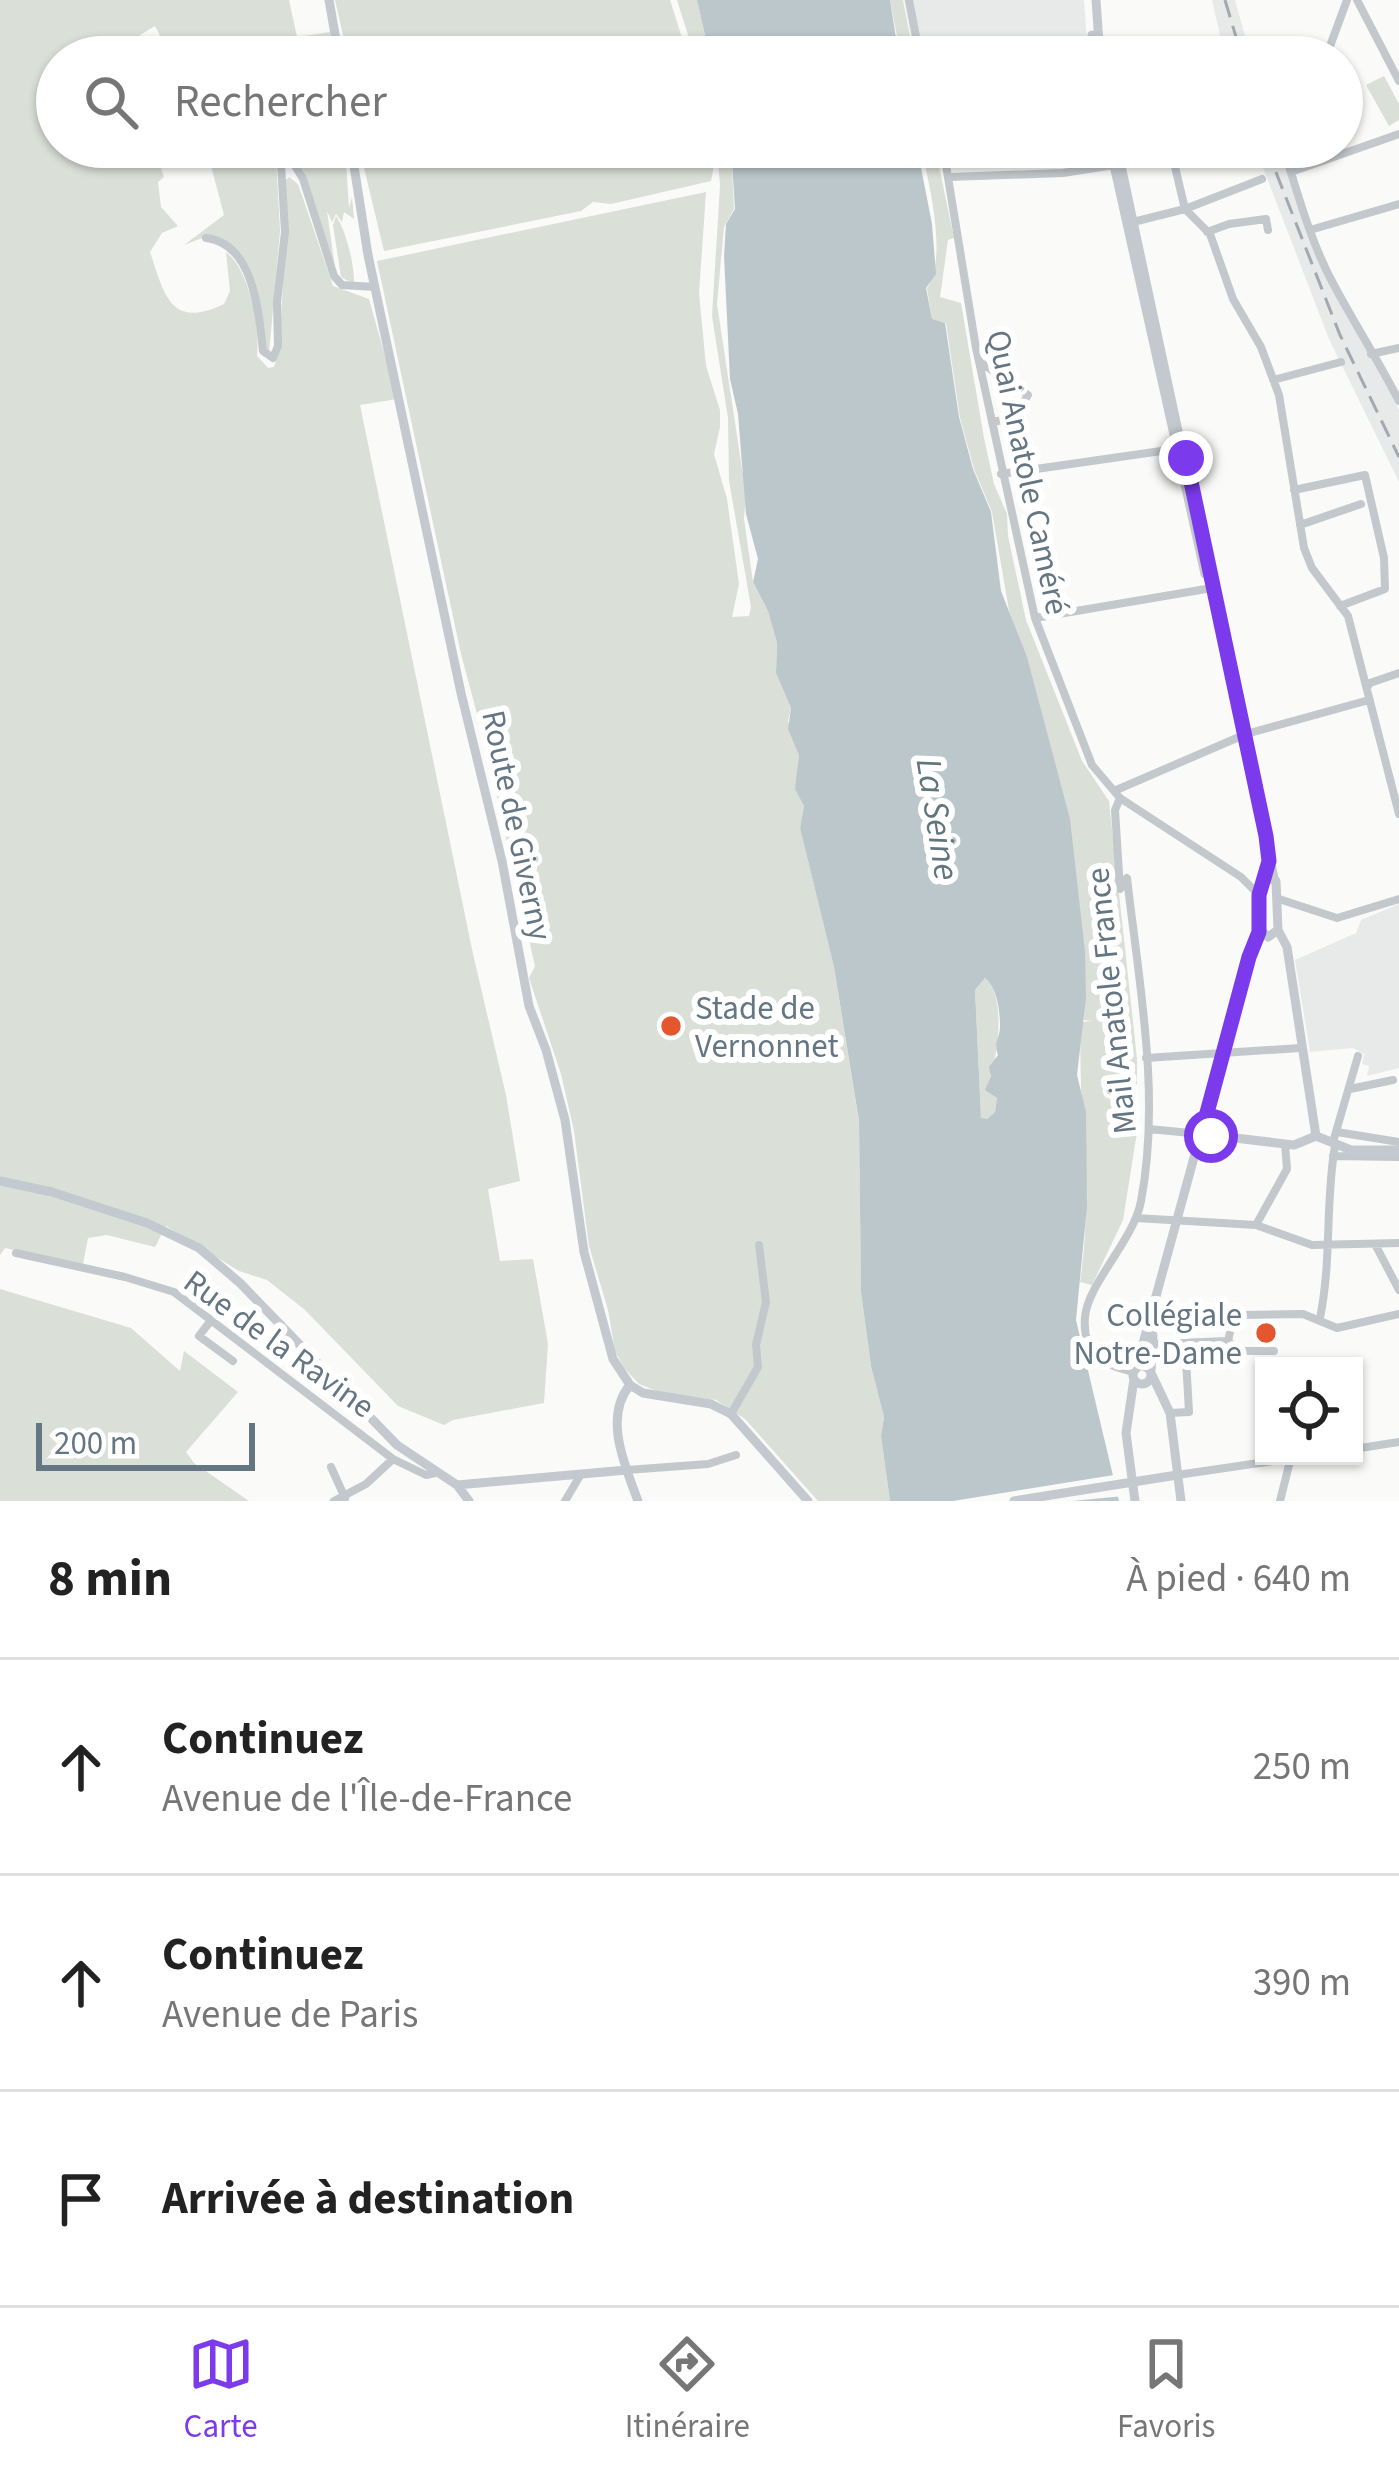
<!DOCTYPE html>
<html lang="fr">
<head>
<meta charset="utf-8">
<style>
	body { margin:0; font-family:"Source Sans 3",sans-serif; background:#f6f6f6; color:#222 }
	.controls { position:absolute; right:36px; bottom:36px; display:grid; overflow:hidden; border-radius:0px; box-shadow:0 3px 9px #0004 }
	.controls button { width:108px; height:108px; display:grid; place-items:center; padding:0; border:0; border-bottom:3px solid #e0e0e0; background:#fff; color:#222; font:60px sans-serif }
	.scale { position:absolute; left:36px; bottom:30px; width:219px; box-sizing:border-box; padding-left:12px; border:6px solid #657683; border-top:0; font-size:33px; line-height:42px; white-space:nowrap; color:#657683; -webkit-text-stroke:9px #fff; paint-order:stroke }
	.stop { position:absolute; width:36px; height:36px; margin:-27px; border:9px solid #7c3aed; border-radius:50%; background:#fff }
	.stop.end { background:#7c3aed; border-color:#fff; box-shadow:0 3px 12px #0008 }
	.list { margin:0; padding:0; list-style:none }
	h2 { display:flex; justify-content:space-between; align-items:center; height:156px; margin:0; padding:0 48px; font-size:51px }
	h2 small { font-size:39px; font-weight:400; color:#767676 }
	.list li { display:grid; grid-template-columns:78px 1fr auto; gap:36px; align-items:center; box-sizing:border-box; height:216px; padding:0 48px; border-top:3px solid #e0e0e0 }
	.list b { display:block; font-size:45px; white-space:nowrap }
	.list p { margin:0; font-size:39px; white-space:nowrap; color:#767676 }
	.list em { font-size:39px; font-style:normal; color:#767676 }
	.icon { flex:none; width:66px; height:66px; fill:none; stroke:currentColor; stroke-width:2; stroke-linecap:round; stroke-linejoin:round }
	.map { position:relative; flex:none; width:1399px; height:1501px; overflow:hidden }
	.search { position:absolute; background:#fff; box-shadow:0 3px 9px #0004; left:36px; right:36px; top:36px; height:132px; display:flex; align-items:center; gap:30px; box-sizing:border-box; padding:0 42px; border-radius:66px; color:#767676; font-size:45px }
	.sheet { height:804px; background:#fff }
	nav { display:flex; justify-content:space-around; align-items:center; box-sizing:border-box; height:168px; border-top:3px solid #e0e0e0; background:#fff; font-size:33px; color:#767676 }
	nav a { display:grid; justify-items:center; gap:6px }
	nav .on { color:#7c3aed }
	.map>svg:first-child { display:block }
	.built { fill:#e8e9e9 }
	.green { fill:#dadfd7 }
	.water { fill:#bbc7cb; fill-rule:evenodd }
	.pier { fill:#fafaf8 }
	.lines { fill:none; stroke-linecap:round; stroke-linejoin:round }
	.minor { stroke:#c3c8cc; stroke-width:8 }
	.major { stroke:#c3c9ce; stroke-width:9 }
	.rail { stroke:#a2aab0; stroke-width:3; stroke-dasharray:18 9; stroke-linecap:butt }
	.route { stroke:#7c3aed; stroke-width:15 }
	.poi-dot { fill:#e4572e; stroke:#fff; stroke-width:4.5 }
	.labels { text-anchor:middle; stroke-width:12; stroke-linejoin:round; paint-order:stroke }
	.street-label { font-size:33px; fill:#657683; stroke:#fff }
	.poi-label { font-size:33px; fill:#657683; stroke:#fff; text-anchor:start }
	.water-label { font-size:36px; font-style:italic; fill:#60757c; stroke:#fff }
</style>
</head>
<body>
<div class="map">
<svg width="1399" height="1501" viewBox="0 0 1399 1501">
	<rect width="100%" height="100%" fill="#fafaf8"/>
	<path class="built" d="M904,0H1084L1088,57H915Z
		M1212,0H1235L1251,57H1225Z
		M1255,147H1279L1302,216L1399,410V482L1329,339Z
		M1399,904V1068L1367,1076L1369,1066L1362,1064L1364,1054L1353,1048L1310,1052L1295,960L1356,933L1361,920Z"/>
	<path class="green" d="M0,0H289L297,37L330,32L333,57H171L155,26L114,51L116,57H57V147H153L164,177L158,182L161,207L178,226L162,233L150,252C165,297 171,329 224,304L230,291L226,252C250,271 260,327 257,356L268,368L274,367L279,351L286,230L285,181L289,177L298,184L333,286L369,299L397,399L360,405L473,954L506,1095L520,1181L488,1189L500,1261L533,1259L548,1344L544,1403L453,1420L444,1425L398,1406L305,1310L267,1280L239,1271L166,1226L155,1247L107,1235L88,1238L83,1264L5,1248L0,1255Z
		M335,0H670L688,57H348Z
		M677,0H697L710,57H695Z
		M890,0H903L914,57H901Z
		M1384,76L1399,104V120L1389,126L1366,85Z
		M206,147H345L349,208L352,197L354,219L344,212L342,222L336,214L332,222L327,211L336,275L301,169L285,151L276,157L280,231L269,354L264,350C256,310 254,252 210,235L184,245L224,215Z
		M359,147H710L714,165L711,181L611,204L593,202L581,211L384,251Z
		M717,147H731L734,209L724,227L717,304L746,495L744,519L753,582L768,611L777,643L776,673L791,708L788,721L799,755L797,784L804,806L800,828L834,967L859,1122L861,1292L871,1366L884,1417L881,1436L890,1501H818L745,1419L716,1400L659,1392L639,1384L624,1368L615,1351L608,1310L589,1246L574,1131L561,1074L529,978L535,966L484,740L461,654L377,261L706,192L699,293L706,366L720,410V427L714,454L727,499L739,584L732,617L749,616L751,607L729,481L728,418L712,316L720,186Z
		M921,147H935L954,238L948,240L940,297L961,303L984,438L994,484L1007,514L1008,536L1026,620L1082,761L1109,801L1137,1059V1132L1123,1220L1092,1285L1080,1282C1094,1195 1077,1109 1081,1022L1093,1021L1084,1020L1085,968L1065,801L1009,610L992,512L974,469L960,418L946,323L932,320L927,288C948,258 929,183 921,147Z
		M336,216C346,230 355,267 354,284L341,277L333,225Z
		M985,978C1008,997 997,1064 986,1089L997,1098L995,1112L987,1119H981L975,990Z
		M0,1289L131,1328L180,1371L184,1351L238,1392L186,1452L194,1463L249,1501H0Z"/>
	<path class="water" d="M697,0H890L899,57H710Z
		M731,147H917L932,224L936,274L926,288L932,319L945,323L959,417L973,469L991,512L1001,591L1027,657L1070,819L1085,952L1086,998L1077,1075L1086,1112L1087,1206L1076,1320L1119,1501H890L881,1436L884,1417L871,1366L861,1292L859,1121L834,967L800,828L804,806L795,789L799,755L788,729L791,708L776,673L777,643L768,611L753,582L758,559L746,514L738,414L730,379L724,256L726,224L735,209ZM985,978C997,988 1000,1010 1000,1026C1000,1039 993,1041 998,1055L989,1067L991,1076L985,1090L997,1098L995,1112L987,1119L981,1118L975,990Z"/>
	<path class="pier" d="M1114,1475H1119L1124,1496L1072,1501H953Z"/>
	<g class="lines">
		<path class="minor" d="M909,0L920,57
			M1357,0L1399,81
			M1326,57L1347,0
			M943,147L976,348L1035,618L1092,765L1120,798L1241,877L1259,895
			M1283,147C1298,194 1311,244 1335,287C1356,326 1379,362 1399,401
			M1171,150L1185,209L1210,234L1233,299L1261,347L1279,395L1304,548L1312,568L1348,616L1399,814
			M1121,164L1180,147
			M1291,172L1399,134
			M950,177L1063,173L1114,165
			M1133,222L1185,209L1262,179
			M1310,230L1399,204
			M1207,232L1229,224L1266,219L1268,230
			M206,238C254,243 259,314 263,351L273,358L278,346L277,302L285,232L281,164L285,158L291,159L303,179L334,276L342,285L375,287
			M1371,354L1399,348
			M980,362L1028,395L1014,418L992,422
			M1273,380L1341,362
			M1001,474L1182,448
			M1294,490L1365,475L1384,558L1385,589L1340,606
			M1300,525L1361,504
			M1035,618L1212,588
			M1367,688L1370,683L1399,673
			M1114,791L1246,734L1369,700
			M1120,798L1115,810L1120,889L1127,878C1139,983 1161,1096 1141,1201C1134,1240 1088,1283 1085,1317C1082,1354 1103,1365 1134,1372
			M1279,899L1337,918L1399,899
			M1146,1058L1300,1048
			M1350,1089L1393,1080
			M1149,1129L1201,1134
			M1337,1132L1399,1142
			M1333,1142L1358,1056
			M1333,1156L1399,1157
			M1136,1218L1256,1225L1312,1245L1399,1243
			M1256,1225L1287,1169L1285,1144
			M1376,1246L1399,1290
			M16,1253L125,1277L174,1292L393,1459L426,1475L435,1473
			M1320,1318C1332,1259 1325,1202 1335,1146
			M212,1319L199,1336L233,1361
			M1228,1341L1232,1323L1241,1315L1303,1314L1337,1328L1399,1314
			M1228,1341L1240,1351H1274
			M1152,1344L1228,1341
			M1170,1413L1189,1412L1185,1342
			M731,1414L758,1367L756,1345L766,1302L759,1245
			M1354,1449L1399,1442
			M331,1467L345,1498
			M627,1470L708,1464L736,1455
			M1177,1475L1307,1456
			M334,1501L366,1484L393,1459
			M565,1501L581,1474
			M1280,1501L1291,1457"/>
		<path class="major" d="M329,0L339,57
			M1096,0L1100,57
			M1092,35L1094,57
			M351,147L368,255L461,693L502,861L529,1006L546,1050L565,1120L584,1252L613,1359L630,1385L643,1393L711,1404L731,1414L808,1501
			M1110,147L1205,574
			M1117,147L1274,878
			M1266,877L1276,881L1278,930L1268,937L1259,928V895Z
			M1278,930L1287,947L1316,1136
			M1201,1134L1294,1145L1316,1136
			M1316,1136L1351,1150H1399
			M0,1181L52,1192L147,1223L199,1248L240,1283L397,1445L457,1485L469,1501
			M1133 1375a9 9 0 1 1 18 0a9 9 0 1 1-18 0Z
			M1136,1369L1249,957L1260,932
			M1151,1371L1153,1335
			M1152,1375L1170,1413L1181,1501
			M1134,1379L1126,1433L1135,1501
			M630,1385C603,1417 625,1466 638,1501
			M457,1485L627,1470
			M1014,1501L1177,1475"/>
		<path class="rail" d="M1225,0L1242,57
			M1266,147L1340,335L1399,457"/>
	</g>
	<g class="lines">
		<path class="route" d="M1186,458L1266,836L1269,861L1259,895V932L1249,957L1201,1135L1211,1136"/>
	</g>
	<g class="poi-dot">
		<circle cx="671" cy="1026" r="12"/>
		<circle cx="1266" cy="1333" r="12"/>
	</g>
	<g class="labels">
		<g class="street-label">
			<text transform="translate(1029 472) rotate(78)" y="12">Quai Anatole Caméré</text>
			<text transform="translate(518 825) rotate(78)" y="12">Route de Giverny</text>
			<text transform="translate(1110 1001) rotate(-96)" y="12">Mail Anatole France</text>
			<text transform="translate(280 1343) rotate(36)" y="12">Rue de la Ravine</text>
		</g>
		<g class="poi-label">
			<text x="695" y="1019">Stade de<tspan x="695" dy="38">Vernonnet</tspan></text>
			<text x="1242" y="1326" text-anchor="end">Collégiale<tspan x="1242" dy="38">Notre-Dame</tspan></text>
		</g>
		<g class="water-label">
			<text transform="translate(939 819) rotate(81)" y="13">La Seine</text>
		</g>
	</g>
</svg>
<div class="controls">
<button><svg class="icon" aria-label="locate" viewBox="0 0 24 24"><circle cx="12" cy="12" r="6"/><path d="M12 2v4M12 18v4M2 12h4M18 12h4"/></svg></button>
</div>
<div class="scale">200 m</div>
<div class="stop" style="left:1211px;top:1136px"></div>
<div class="stop end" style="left:1186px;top:458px"></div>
<div class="search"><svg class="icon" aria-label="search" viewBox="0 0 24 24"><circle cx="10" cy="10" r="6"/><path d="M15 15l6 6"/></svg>Rechercher</div>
</div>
<section class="sheet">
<h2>8 min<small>À pied · 640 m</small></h2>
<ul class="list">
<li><svg class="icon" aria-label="ahead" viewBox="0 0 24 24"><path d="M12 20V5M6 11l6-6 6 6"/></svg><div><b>Continuez</b><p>Avenue de l'Île-de-France</p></div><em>250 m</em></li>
<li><svg class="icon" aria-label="ahead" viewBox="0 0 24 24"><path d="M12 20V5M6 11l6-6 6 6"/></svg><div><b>Continuez</b><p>Avenue de Paris</p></div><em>390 m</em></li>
<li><svg class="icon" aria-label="arrive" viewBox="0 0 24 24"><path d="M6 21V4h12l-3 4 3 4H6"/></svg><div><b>Arrivée à destination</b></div></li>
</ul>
</section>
<nav>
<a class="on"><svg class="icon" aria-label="map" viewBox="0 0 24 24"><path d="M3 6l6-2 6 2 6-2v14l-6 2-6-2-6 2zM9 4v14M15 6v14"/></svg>Carte</a>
<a><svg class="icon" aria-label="directions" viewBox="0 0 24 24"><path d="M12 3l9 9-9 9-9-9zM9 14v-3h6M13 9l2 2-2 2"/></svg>Itinéraire</a>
<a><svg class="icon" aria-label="saved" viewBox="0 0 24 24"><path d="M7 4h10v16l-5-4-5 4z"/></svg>Favoris</a>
</nav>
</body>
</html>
